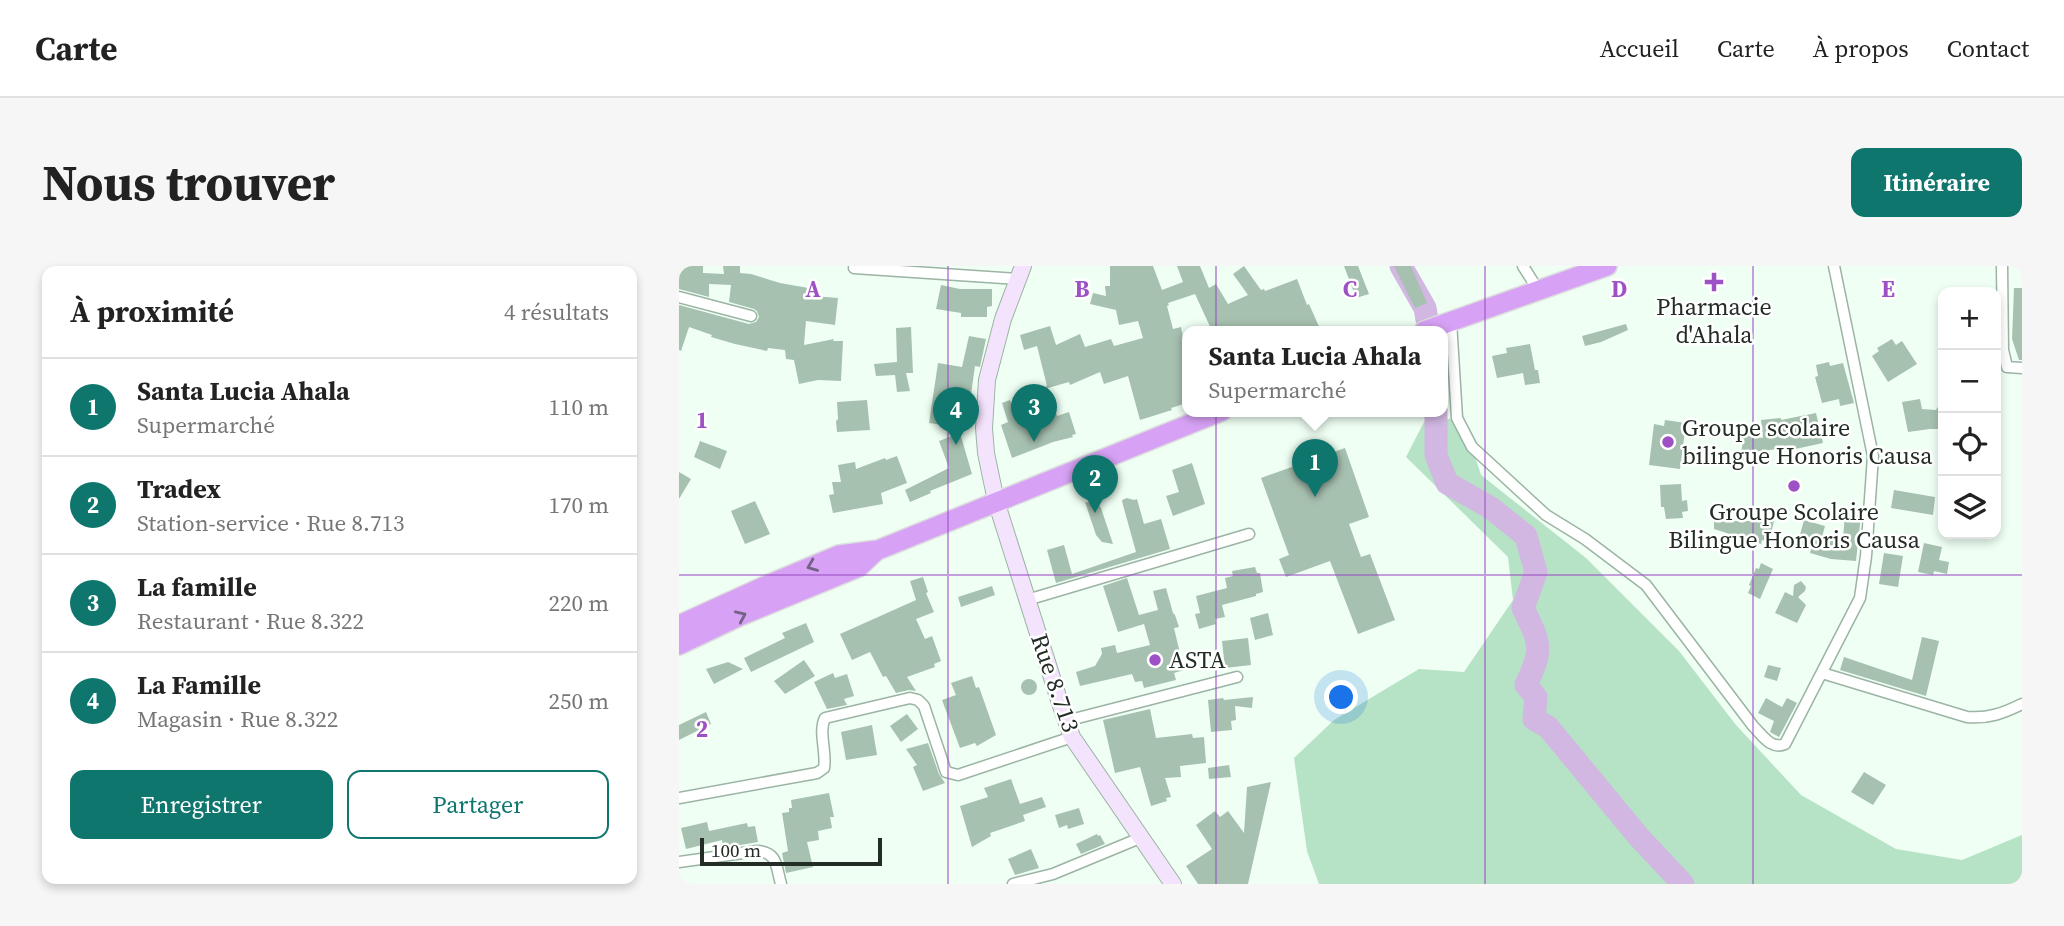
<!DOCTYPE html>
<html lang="fr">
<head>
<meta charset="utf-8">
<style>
	body { margin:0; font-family:"Source Serif 4",serif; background:#f6f6f6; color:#222 }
	.controls { position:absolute; right:21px; top:21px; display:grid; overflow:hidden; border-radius:14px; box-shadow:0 4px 10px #0003 }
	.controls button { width:63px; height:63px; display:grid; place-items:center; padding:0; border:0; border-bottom:2px solid #e0e0e0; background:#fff; color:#222; font:35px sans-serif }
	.scale { position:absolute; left:21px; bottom:18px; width:182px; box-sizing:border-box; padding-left:7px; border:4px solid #232d26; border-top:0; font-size:19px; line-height:24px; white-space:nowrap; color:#232d26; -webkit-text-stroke:5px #fff; paint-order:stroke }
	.you { position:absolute; left:663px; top:432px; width:24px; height:24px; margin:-18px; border:5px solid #fff; border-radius:50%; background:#1a73e8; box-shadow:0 0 0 10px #1a73e833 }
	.badge { display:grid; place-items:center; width:46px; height:46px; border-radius:50%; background:#0f766e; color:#fff; font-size:23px; font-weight:700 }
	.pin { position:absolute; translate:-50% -58px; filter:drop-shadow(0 2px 4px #0008) }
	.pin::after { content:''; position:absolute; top:37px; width:24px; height:21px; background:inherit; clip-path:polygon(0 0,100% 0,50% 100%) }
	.popup { position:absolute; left:503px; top:60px; width:266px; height:91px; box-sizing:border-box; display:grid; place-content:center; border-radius:14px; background:#fff; filter:drop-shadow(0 2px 5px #0005); font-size:23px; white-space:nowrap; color:#767676 }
	.popup b { font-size:26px; color:#222 }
	.popup::after { content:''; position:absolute; left:50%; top:100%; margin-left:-14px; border:14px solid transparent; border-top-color:#fff }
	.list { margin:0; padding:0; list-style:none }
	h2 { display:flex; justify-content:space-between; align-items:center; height:91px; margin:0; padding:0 28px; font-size:30px }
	h2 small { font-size:23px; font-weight:400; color:#767676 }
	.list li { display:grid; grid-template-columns:46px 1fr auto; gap:21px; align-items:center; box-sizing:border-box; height:98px; padding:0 28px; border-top:2px solid #e0e0e0 }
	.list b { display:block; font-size:26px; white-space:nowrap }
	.list p { margin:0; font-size:23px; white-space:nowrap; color:#767676 }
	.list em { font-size:23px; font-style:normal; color:#767676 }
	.actions { display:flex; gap:14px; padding:21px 28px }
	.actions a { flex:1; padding:16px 0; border:2px solid #0f766e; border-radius:14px; text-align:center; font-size:24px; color:#0f766e }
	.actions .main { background:#0f766e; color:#fff }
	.icon { flex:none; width:38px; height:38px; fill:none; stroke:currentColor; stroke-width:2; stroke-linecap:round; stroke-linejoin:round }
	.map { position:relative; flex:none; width:1343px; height:618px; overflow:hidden; border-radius:14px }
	header { display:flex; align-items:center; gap:42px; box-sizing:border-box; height:98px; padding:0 35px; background:#fff; border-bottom:2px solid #e0e0e0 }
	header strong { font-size:33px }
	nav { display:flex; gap:38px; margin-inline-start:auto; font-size:24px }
	.intro { display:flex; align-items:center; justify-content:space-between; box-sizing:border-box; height:168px; padding:0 42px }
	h1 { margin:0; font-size:49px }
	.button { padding:18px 32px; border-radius:14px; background:#0f766e; color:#fff; font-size:24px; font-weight:700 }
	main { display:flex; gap:42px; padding:0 42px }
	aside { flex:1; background:#fff; border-radius:14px; box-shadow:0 4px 10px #0003 }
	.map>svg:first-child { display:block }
	.green { fill:#b6e2c5 }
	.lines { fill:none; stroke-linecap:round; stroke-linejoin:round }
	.river { stroke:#d1b7e1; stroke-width:23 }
	.building { fill:#a7c1b0 }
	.street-casing { stroke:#9bb4a3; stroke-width:13 }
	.secondary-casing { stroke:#9bb4a3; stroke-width:18 }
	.highway-casing { stroke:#dcdddc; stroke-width:22 }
	.street { stroke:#fff; stroke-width:10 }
	.secondary { stroke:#f3e3fc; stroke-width:16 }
	.highway { stroke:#d7a2f6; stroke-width:19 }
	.oneway { stroke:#746284 }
	.grid { fill:none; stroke:#9d51c4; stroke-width:2; stroke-opacity:0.55 }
	.poi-dot { fill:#9d51c4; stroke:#fff; stroke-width:2.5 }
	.labels { text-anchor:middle; stroke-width:5; stroke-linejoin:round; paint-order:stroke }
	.poi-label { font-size:24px; fill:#232d26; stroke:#fff }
	.street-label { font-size:24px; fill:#232d26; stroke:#fff }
	.grid-label { font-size:23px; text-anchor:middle; font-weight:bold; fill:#9d51c4; stroke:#fff; stroke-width:5; stroke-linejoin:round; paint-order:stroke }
</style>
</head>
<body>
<header>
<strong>Carte</strong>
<nav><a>Accueil</a><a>Carte</a><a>À propos</a><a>Contact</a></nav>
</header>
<div class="intro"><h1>Nous trouver</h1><a class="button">Itinéraire</a></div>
<main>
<aside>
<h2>À proximité<small>4 résultats</small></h2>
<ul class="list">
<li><span class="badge">1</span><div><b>Santa Lucia Ahala</b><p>Supermarché</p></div><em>110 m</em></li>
<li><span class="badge">2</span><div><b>Tradex</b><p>Station-service · Rue 8.713</p></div><em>170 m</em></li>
<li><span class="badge">3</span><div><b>La famille</b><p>Restaurant · Rue 8.322</p></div><em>220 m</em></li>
<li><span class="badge">4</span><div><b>La Famille</b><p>Magasin · Rue 8.322</p></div><em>250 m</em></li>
</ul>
<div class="actions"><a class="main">Enregistrer</a><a>Partager</a></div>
</aside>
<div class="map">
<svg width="1343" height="618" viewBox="0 0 1343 618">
	<rect width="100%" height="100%" fill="#effff4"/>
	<path class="green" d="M778,152L793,181L802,209L907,292L1000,385L1057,459L1122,529L1217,583L1283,594L1343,569V618H640L628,585L615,492L655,454L740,403L785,406L834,334L829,291L727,191L745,156Z"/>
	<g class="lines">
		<path class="river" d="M722,0L746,42L750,65
			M757,145V189L768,217L812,242L847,270L857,306L844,342C861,378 865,381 847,419L857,431L855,453L869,461L959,570L1004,618"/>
	</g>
	<path class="building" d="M0,0H24V7L45,8L44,0H61V7L72,8L101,17L135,23L134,30L159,32L156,59L127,55L125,79L155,73L154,75H164L162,115L139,114L120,118L115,94L107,93L106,84L89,82L88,85L56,78L32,71L33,69L10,61L2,85L0,84V39L70,58L77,56L80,51L78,45L75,43L50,36L52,19L30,18V31L0,23Z
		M431,0H474L483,24L504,16L498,0H521L530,22L537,18L549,38L569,29L554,8L565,0L582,24L585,23L586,25L618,13L628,39L630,38L642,65H533L516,28L489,37L490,39L488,40L494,63L502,61L505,76L503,77L508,95V137L492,142L493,144L461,154L449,110L425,118L421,106L391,119L390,116L369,122L378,150L390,146L397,168L393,169L394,171L374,176L333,192L322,159L329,156L323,137L331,134L334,141L361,132L358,123L368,120L358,80L345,84L341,69L371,60L377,79L401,68L406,81L432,73L435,80L464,72L459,55L440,59L437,44L411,38L414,27L427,30L426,20H431Z
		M665,0H679L690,28L677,32Z
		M715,0H732L748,37L736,42Z
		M262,19L281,23H313V40L308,41V51H282V47L257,43Z
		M1335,22H1343V94H1340L1333,73Z
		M947,58L949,64L922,76L906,80L903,70Z
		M232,61L234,107H227L231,125L218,126L216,109L197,110L195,98L218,96L217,62Z
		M290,70L307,73L301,101L296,100L290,142L273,140L270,160L250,157L259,97L283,101Z
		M1213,73L1217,79L1223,75L1238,98L1209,116L1193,90L1200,85L1198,82Z
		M851,78L856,104H859L861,117L846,119L844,107L818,112L813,90L828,87L827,82Z
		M1150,96L1151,100L1164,97L1175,137L1161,140L1160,133L1143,137L1136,111L1139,110L1137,99Z
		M1241,133L1243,143L1257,144L1264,133V163H1251L1229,166L1223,136Z
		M188,134L191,164L158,166L157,155L159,153L158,136Z
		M1137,147L1144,177L1107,185V182L1073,186L1071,195L1061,193L1065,169L1084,172L1082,154L1102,152V154Z
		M986,154L1007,157L1001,203L970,199L975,158L985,160Z
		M281,167L293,208L251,225L252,227L231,236L226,224L270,202L260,175Z
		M21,175L48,185L41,203L15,191Z
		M666,182L690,251L670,258L682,291L691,288L716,354L679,368L651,295L607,311L600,293L610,289L582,212Z
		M218,190L228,217L202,227L204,238L154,247L150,229L155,228L153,216H162L159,199L176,196L177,203L206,192L207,194Z
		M513,197L526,238L494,250L487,230L500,226L493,204Z
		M0,206L12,213L0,233Z
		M1002,218L1003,235L1008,234L1009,245L1003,246L1004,252L987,253L985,241H982L981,219Z
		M1215,224L1256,231L1254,249L1212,242Z
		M448,232L455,234L458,233L465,258L482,253L491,283L377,317L368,284L385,279L393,308L457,286L444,239L443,234Z
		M76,235L91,268L66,278L52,245Z
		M406,236L419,238L422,242L434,278L423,276L417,269Z
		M1166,248L1182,249L1177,295L1152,293L1131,287L1132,284L1118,280L1125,254L1146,260L1143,271L1164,273Z
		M1077,251L1095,255L1090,276L1083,274L1082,278L1035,263V255H1076Z
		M1245,277L1263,281L1260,294L1270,296L1268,308L1255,305L1254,309L1239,306Z
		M1205,287L1224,290L1219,321L1200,318Z
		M1082,297L1094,303L1081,333L1069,327L1072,320L1070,319L1077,302L1080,303Z
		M576,301L578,307H581L584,326L577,328V330L543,339L546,351L536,353L537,358L520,363L516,348L521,347L517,330L548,322L546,312L554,310L553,305Z
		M244,311L249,326L247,327L255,346L237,353L246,373L253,370L262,395L255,398L256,401L228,411L237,425L230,424L217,427L207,410L204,411L191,386L173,394L161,368L237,334L231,315Z
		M448,312L460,349L479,344L474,325L487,322L494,347L496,349L500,361L495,362L505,404L495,407L497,414L465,422L463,415L456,416L453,408L401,420L397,406L416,400L423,388L422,382L436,379L438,387L471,379L465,358L439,366L424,320Z
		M1122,315L1127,321L1126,325L1119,331L1127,339L1118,357L1096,347L1106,326L1114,330L1115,319Z
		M313,320L316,329L282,341L279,331Z
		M589,347L594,369L576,374L571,352Z
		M127,357L135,376L72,406L65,392L106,372L103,367Z
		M1243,371L1260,375L1247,430L1161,404L1165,391L1233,414Z
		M569,372L572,399L546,402L543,375Z
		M125,394L136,410L106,428L95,415Z
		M49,396L64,403L35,418L27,403Z
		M1089,399L1102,402L1098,415L1085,411Z
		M154,407L156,412L168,408L175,430L165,433L168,439L148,443L135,416Z
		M293,410L297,422L300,421L317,469L298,480L296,477L281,482L263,434L277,429L272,417Z
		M342 421a8 8 0 1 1 16 0a8 8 0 1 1-16 0Z
		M574,431L573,442L556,440L557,454L552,455L553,464L532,466L529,434L544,432L545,434Z
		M1087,432L1103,441L1108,432L1118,437L1100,471L1091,466L1095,455L1079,447Z
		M471,443L477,472L513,468L514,472L525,471L527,497L501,500L502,511L486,512L492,531L487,532L488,535L472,540L461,501L436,507L424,454Z
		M27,446L32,458L0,474V459Z
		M228,448L239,463L222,476L211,460Z
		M193,459L198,489L167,494L162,466Z
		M249,477L260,508L266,517L244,525L234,501L238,499L227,483Z
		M550,499L552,511L530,513L529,502Z
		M1185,506L1207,519L1194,539L1172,526Z
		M332,513L341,538L363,531L367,541L344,549L346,555L311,567L312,570L293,581L281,540L309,531L305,522Z
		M592,516L569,618H519L507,600L533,583L517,559L536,545L541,551L549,545L565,567L568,521Z
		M150,527L155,551H151L153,562L139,565L140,574L128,576L134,601L107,607L103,587L109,585L103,547L110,546V542H113L112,534Z
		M400,542L405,558L389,563L388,559L380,562L376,549Z
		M28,556L30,565L68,557L69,561L76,560L79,576L44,582L43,574L7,583L2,562Z
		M418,568L419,570L421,569L426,578L402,588L397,578Z
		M352,583L360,602L336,609L329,593Z"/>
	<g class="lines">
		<g class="street-casing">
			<path id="street" d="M844,0L859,24
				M1323,0L1324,84L1328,101L1343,102
				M175,2L339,13
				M0,31L72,50
				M772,55L778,152L793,181L867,249L906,273L967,319L1074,460C1083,469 1092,484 1106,478L1181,332L1187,290L1194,190L1155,0
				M348,334L570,268
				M1143,407L1288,451C1309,453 1325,447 1343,438
				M387,455L558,411
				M0,532L138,507L145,502C148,486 139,466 146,452L231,432L239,434L245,440L267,506L279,509L393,471
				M0,596L78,585C99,586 97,601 102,618
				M334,618L374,608L461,572"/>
		</g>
		<g class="secondary-casing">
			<path id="secondary" d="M344,0L324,53L308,114L305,162L307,187L317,235L381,437L393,471L494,618"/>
		</g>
		<g class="highway-casing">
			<path id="highway" d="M745,65L928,0
				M0,359L86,320L160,289L199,284L543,145
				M0,379L61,350L180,301L198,284"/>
		</g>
		<use href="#street" class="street"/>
		<use href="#secondary" class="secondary"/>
		<use href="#highway" class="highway"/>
	</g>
	<defs><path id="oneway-chevron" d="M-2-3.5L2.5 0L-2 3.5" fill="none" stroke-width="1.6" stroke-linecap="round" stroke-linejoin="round" transform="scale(1.75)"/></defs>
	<g class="oneway">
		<use href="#oneway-chevron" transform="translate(133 300) rotate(158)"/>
		<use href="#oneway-chevron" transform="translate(62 350) rotate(-24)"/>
	</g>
	<path class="grid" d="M269,0V618M537,0V618M806,0V618M1074,0V618M0,309H1343"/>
	<g class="poi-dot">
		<path d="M1031.5 5.5h7v7h7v7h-7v7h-7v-7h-7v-7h7z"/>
		<circle cx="989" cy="176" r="7"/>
		<circle cx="1115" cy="220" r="7"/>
		<circle cx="476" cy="394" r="7"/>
	</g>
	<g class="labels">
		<g class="poi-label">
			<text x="1035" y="49">Pharmacie<tspan x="1035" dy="28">d'Ahala</tspan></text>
			<text x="1003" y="170" text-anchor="start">Groupe scolaire<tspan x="1003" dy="28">bilingue Honoris Causa</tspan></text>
			<text x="1115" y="254">Groupe Scolaire<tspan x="1115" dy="28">Bilingue Honoris Causa</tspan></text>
			<text x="490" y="402" text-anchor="start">ASTA</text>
		</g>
		<g class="street-label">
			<text transform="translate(376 417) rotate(71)" y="8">Rue 8.713</text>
		</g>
	</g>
	<g class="grid-label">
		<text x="134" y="31">A</text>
		<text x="403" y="31">B</text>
		<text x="671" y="31">C</text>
		<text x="940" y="31">D</text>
		<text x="1209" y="31">E</text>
		<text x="23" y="162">1</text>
		<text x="23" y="471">2</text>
	</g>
</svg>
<div class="controls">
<button>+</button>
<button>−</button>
<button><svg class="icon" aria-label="locate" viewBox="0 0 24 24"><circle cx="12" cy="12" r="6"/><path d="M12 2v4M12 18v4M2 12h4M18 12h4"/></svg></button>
<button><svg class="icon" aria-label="layers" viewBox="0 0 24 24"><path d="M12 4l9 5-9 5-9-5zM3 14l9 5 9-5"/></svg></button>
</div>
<div class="scale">100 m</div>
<div class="you"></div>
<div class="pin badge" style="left:636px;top:231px">1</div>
<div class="popup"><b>Santa Lucia Ahala</b>Supermarché</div>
<div class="pin badge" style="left:416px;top:247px">2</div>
<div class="pin badge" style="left:355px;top:176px">3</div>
<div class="pin badge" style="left:277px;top:179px">4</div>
</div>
</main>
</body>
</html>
